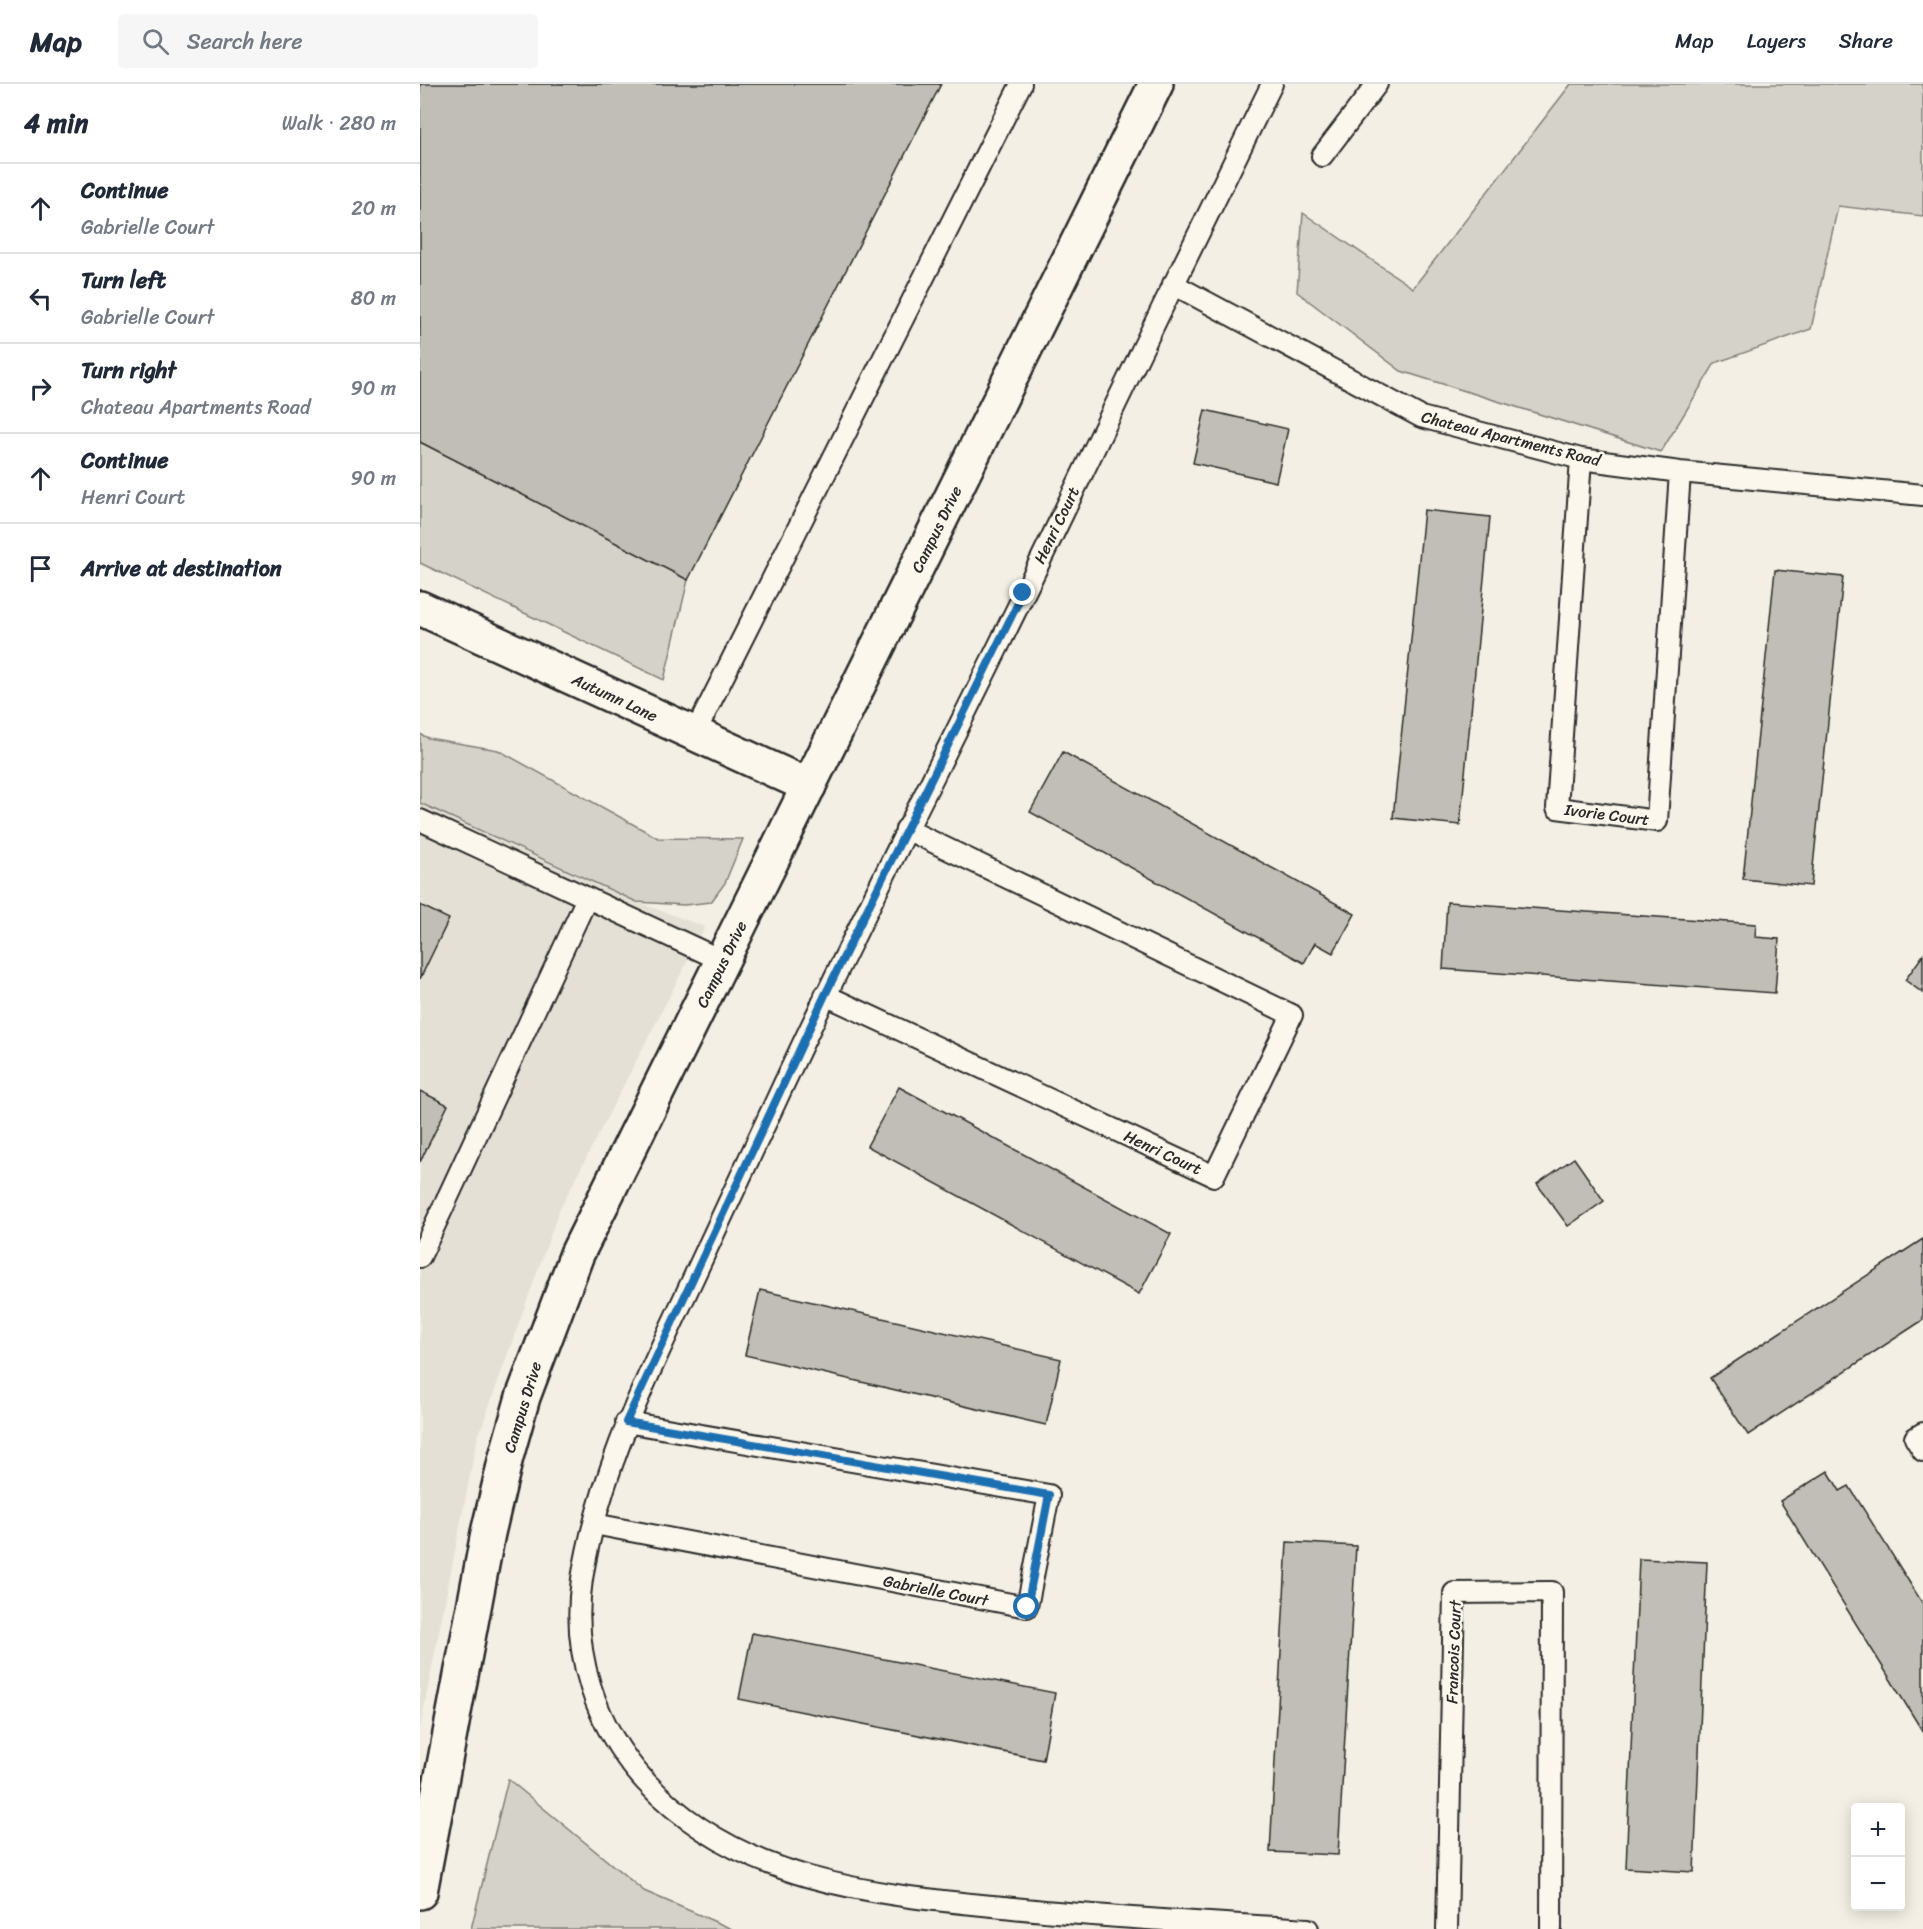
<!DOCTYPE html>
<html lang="en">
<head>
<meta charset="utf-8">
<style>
	body { margin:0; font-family:Sriracha,sans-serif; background:#f6f6f7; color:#1f2937 }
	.controls { position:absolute; right:18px; bottom:18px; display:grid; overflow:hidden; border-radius:6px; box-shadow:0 3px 15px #0003 }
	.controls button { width:54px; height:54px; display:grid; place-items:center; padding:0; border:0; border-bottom:2px solid #e0e1e3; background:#fff; color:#1f2937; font:30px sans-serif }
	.stop { position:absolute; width:18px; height:18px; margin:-14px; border:4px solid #1f6fb2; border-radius:50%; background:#fff }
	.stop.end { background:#1f6fb2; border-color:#fff; box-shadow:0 2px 6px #0008 }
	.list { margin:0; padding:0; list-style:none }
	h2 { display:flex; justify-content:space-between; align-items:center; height:78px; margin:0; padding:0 24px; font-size:26px }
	h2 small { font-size:20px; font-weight:400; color:#747a83 }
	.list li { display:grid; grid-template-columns:39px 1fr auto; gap:18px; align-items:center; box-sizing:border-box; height:90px; padding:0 24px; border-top:2px solid #e0e1e3 }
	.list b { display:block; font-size:22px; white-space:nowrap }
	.list p { margin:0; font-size:20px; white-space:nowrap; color:#747a83 }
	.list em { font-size:20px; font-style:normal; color:#747a83 }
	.icon { flex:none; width:33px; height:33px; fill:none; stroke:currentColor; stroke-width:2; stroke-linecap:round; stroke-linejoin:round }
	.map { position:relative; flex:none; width:1503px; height:1845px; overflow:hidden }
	header { display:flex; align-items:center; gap:36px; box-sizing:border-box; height:84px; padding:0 30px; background:#fff; border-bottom:2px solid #e0e1e3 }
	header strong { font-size:28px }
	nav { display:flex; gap:33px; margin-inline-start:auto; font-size:21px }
	.search { width:420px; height:54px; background:#f6f6f7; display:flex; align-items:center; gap:15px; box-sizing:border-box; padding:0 21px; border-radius:6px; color:#747a83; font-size:22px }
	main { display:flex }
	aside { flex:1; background:#fff }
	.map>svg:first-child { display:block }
	.built { fill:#e4e0d6 }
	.green { fill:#d5d2c9; stroke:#807e7a; stroke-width:1.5 }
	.building { fill:#c0beb6; stroke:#2b2b2b; stroke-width:1.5 }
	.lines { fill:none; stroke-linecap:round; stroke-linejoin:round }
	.lane-casing { stroke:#2b2b2b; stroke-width:24 }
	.street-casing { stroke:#2b2b2b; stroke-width:38 }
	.secondary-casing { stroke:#2b2b2b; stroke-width:38 }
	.lane { stroke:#fbf7ec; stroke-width:20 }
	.street { stroke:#fbf7ec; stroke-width:33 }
	.secondary { stroke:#fbf7ec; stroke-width:33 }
	.route { stroke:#1f6fb2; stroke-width:8 }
	.labels { text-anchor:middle; stroke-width:5; stroke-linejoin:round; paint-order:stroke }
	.street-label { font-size:16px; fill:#2b2b2b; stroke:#fbf7ec }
</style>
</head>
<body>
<header>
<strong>Map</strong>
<div class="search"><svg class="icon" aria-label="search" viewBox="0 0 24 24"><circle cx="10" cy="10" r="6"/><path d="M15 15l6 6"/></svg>Search here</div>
<nav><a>Map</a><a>Layers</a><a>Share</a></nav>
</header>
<main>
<aside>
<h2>4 min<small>Walk · 280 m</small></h2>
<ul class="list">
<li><svg class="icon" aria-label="ahead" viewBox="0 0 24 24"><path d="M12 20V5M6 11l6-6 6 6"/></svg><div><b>Continue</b><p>Gabrielle Court</p></div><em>20 m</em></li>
<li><svg class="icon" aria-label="left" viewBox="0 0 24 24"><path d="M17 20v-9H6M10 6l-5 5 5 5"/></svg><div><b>Turn left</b><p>Gabrielle Court</p></div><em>80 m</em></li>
<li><svg class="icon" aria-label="right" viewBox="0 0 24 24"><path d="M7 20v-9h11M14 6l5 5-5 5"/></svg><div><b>Turn right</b><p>Chateau Apartments Road</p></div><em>90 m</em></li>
<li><svg class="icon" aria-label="ahead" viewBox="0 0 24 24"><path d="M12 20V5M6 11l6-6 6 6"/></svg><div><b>Continue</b><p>Henri Court</p></div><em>90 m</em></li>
<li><svg class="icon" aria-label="arrive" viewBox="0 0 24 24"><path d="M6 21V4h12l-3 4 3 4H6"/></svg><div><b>Arrive at destination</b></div></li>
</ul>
</aside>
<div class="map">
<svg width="1503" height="1845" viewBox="0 0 1503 1845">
	<rect width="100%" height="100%" fill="#f3efe4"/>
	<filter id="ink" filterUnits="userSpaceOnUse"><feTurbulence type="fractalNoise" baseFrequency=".0167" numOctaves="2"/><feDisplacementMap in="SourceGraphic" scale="12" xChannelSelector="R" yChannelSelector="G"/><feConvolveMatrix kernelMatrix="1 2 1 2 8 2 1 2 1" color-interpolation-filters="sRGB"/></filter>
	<g filter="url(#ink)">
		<path class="built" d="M0,719L217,818L285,843L139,1127L57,1356L0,1644Z"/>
		<path class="green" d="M1151,0H1503V132L1418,122L1391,245L1295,279L1241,368L981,287L877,208L883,129L993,204Z
			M0,358L268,496L244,596L0,479Z
			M0,650L8,654L78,666L238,754L323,755L305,799L291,818L264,821L217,818L0,719Z
			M88,1695L224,1807L312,1845H51Z"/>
		<path class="building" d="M0,0H521L268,496L0,358Z
			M785,326L868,345L856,398L773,379Z
			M1004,426L1070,433L1040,741L973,734Z
			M1355,486L1423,493L1391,802L1323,795Z
			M643,668L935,830L913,869L895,859L884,879L610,728Z
			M1027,818L1336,840L1335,853L1359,855L1355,909L1023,885Z
			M0,821L29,835L0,895Z
			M1503,871V909L1485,896Z
			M479,1003L751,1150L719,1210L447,1062Z
			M0,1007L28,1021L0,1078Z
			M1154,1074L1184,1117L1148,1142L1117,1100Z
			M1503,1155V1236L1328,1351L1290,1294Z
			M340,1206L641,1275L626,1341L325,1271Z
			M1408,1387L1420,1407L1429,1402L1503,1520V1648L1360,1417Z
			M867,1458L936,1462L918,1771L850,1768Z
			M1219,1475L1287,1478L1274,1788L1206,1784Z
			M332,1549L635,1609L623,1676L319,1615Z"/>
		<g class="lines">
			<g class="lane-casing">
				<path id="lane" d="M852,0C780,146 708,293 638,440C545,634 445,824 355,1019C322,1089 289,1159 257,1229C217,1314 177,1401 162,1495C151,1568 175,1642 225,1697C321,1801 461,1811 593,1824C691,1834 789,1839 888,1845
					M902,72L957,0
					M753,200L1001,333L1161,375L1260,388L1503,411
					M1161,375L1137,724L1237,737L1260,388
					M275,649L601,0
					M0,736L303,877
					M405,911L794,1092L872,931L486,745
					M0,1173L167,814
					M1503,1349L1495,1354L1503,1367
					M174,1440L607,1523L629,1411L206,1338
					M1027,1845L1034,1509L1132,1508L1131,1845"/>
			</g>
			<g class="street-casing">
				<path id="street" d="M0,524L389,702"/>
			</g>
			<g class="secondary-casing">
				<path id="secondary" d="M0,1808L68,1449L86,1373L103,1313L157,1170L736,0"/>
			</g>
			<use href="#lane" class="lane"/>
			<use href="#street" class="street"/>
			<use href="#secondary" class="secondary"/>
		</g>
	</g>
	<g class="lines" filter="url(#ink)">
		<path class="route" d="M603,509L405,911L206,1338L629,1411L607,1523"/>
	</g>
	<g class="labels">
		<g class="street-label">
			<text transform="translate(1091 354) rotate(14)" y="6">Chateau Apartments Road</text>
			<text transform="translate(636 441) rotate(-64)" y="6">Henri Court</text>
			<text transform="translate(516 445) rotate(-64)" y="6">Campus Drive</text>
			<text transform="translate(195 613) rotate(25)" y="6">Autumn Lane</text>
			<text transform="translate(1187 730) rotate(7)" y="6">Ivorie Court</text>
			<text transform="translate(301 880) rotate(-64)" y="6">Campus Drive</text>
			<text transform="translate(743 1068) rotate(25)" y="6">Henri Court</text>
			<text transform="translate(102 1323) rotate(-73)" y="6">Campus Drive</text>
			<text transform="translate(516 1506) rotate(11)" y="6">Gabrielle Court</text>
			<text transform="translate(1033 1568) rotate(-88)" y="6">Francois Court</text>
		</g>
	</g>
</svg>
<div class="controls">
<button>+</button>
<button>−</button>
</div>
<div class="stop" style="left:607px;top:1523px"></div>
<div class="stop end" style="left:603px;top:509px"></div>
</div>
</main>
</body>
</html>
